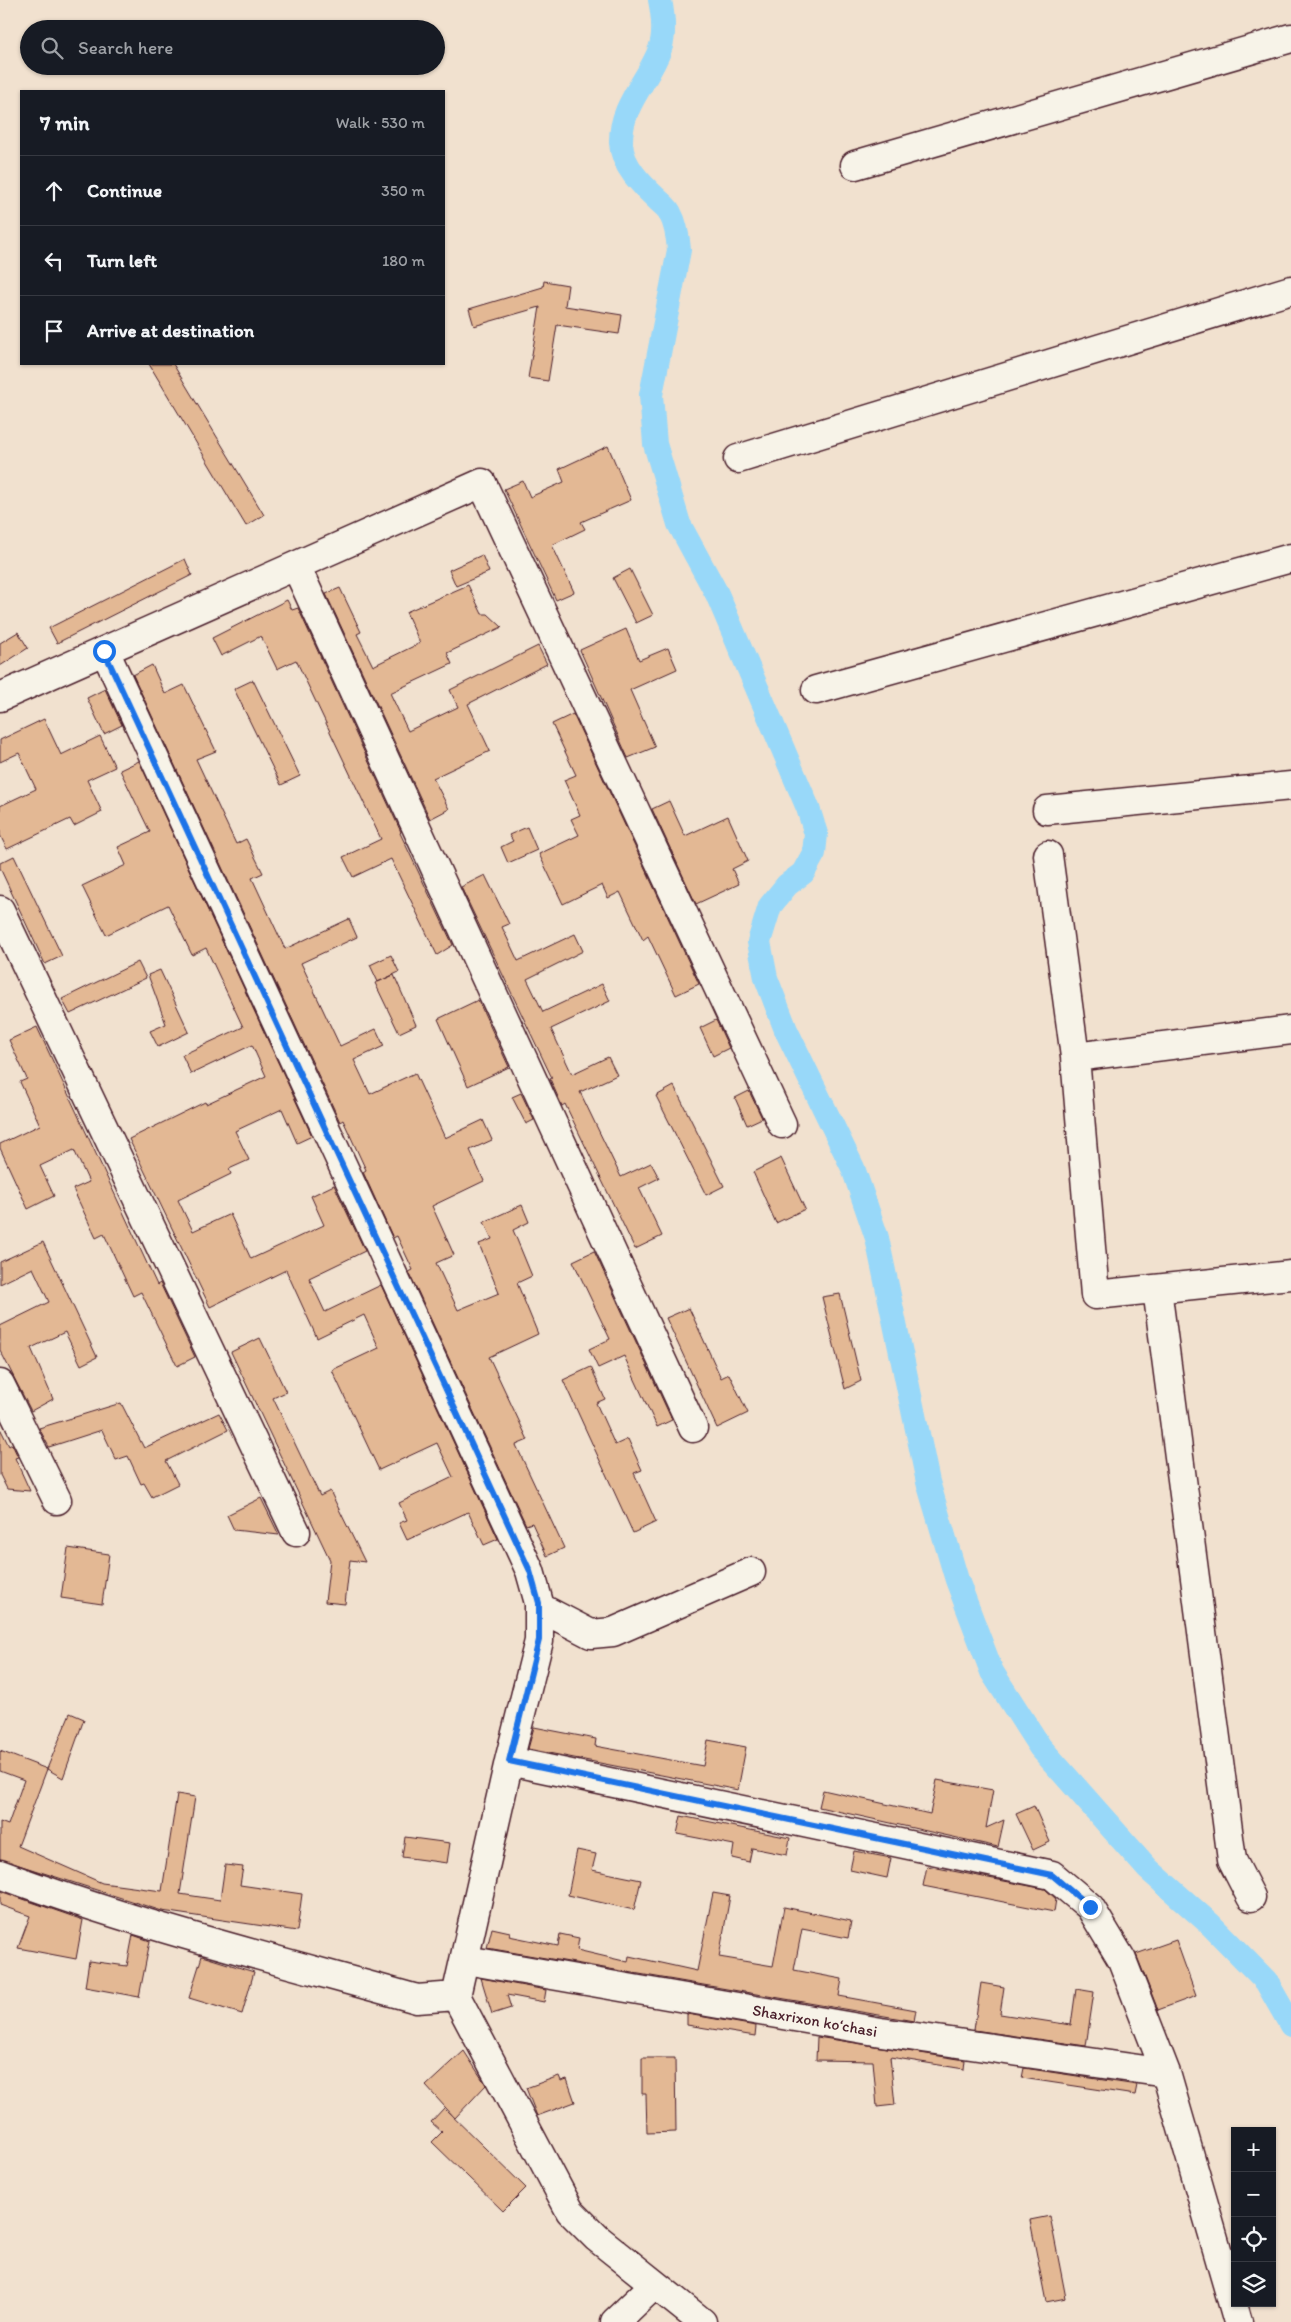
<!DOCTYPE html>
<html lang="en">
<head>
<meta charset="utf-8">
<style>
	body { margin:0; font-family:Itim,sans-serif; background:#20242c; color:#f1f3f6 }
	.controls { position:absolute; right:15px; bottom:15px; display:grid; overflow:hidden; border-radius:0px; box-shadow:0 1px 4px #0004 }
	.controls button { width:45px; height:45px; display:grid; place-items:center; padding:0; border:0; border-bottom:1px solid #363941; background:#171b24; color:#f1f3f6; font:25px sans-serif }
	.stop { position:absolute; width:15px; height:15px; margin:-11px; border:4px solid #1a73e8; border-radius:50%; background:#fff }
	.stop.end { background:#1a73e8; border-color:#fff; box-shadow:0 1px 5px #0008 }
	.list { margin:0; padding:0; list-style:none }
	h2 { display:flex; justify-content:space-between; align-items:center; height:65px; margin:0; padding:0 20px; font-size:21px }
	h2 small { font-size:16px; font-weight:400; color:#9ea1a6 }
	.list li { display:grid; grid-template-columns:32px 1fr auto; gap:15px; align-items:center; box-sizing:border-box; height:70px; padding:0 20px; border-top:1px solid #363941 }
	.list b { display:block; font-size:19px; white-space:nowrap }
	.list em { font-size:16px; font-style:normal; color:#9ea1a6 }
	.icon { flex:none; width:28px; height:28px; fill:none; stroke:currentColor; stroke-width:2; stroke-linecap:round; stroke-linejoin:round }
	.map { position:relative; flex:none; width:1291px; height:2322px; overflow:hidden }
	.search { position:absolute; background:#171b24; box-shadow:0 1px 4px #0004; left:20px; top:20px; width:425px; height:55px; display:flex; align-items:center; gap:12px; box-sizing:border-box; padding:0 18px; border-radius:28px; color:#9ea1a6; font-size:19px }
	.panel { position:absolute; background:#171b24; box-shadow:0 1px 4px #0004; left:20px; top:90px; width:425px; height:275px; border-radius:0px }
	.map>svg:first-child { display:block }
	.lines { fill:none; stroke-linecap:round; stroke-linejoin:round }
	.canal { stroke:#98d8f9; stroke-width:24 }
	.building { fill:#e3b894; stroke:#4a1f2b }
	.minor-casing { stroke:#4a1f2b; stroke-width:31 }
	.minor { stroke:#f7f3e8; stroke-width:28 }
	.route { stroke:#1a73e8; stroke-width:6 }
	.labels { text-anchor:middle; stroke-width:4.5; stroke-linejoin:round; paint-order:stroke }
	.street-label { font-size:16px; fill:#4a1f2b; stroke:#f7f3e8 }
</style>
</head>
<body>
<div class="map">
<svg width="1291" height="2322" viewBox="0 0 1291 2322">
	<rect width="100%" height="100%" fill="#f1e1cf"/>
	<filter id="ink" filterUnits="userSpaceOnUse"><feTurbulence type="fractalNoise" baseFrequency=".02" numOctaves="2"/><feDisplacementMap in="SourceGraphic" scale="10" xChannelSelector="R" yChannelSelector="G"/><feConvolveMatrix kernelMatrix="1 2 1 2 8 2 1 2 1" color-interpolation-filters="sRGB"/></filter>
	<g filter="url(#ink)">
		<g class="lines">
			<path class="canal" d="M660,0C663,15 665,35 660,49C648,82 620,105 621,143C622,166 642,185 657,199C661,203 668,208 670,213C676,224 678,237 679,250L651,395L655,444L679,524L717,594L808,808L816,834L814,853L803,873L787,885L770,906L759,942L766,978L786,1030L853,1168L877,1238L928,1482L957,1580L992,1672L1040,1747L1148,1869L1209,1923L1266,1981L1291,2025"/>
		</g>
		<path class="building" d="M544,281L568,285L565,306L622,315L619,334L557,325L548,381L528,378L540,307L474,326L469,309L543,287Z
			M149,364H173L264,515L246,526Z
			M608,446L631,500L581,522L585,529L552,545L574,592L556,600L504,489L523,481L530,497L564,482L559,469Z
			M482,555L489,572L456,586L449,570Z
			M185,559L192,575L57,643L49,628Z
			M630,569L653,615L636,623L613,578Z
			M468,585L482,614H488L502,627L447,653L452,664L390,693L408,731L458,707L450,690L538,646L547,664L468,704L490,751L433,778L449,809L430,819L326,594L340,588L361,632L357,634L373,666L420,643L406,612Z
			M287,600L292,610L298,608L401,832L400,833L453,945L437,955L391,859L353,877L343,857L381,839L296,660L277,669L261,636L221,656L212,638Z
			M626,629L639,660L668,648L677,669L630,690L655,747L628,758L580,650Z
			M18,632L28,648L0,666V643Z
			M152,665L165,694L184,685L216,751L196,759L236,844L246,839L263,873L252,878L285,949L349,919L357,937L301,963L340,1046L376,1029L384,1046L354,1060L370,1094L415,1073L445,1138L483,1120L492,1140L470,1150L484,1181L432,1206L454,1255L436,1263L458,1310L499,1293L479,1244L492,1239L484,1222L522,1205L529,1222L513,1230L532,1276L517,1283L538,1334L489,1357L528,1440L516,1445L564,1548L547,1556L532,1523L526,1525L409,1272L413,1270L397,1236L393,1238L363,1172L366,1170L343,1120L340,1122L133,675Z
			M253,680L300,776L281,785L234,689Z
			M105,689L122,725L104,734L87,698Z
			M573,714L699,984L676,995L648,936L643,940L620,892L608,898L602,885L563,904L539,854L579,835L571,819L580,815L564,780L576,775L552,724Z
			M44,719L61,755L100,736L115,767L87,780L102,812L74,826L70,819L7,849L0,835V806L36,789L19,753L0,762V740Z
			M139,761L312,1136L297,1143L282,1109L235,1131L249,1160L229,1169L231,1174L178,1200L193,1231L230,1214L251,1259L324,1225L311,1196L334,1185L365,1251L309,1278L325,1312L381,1285L498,1539L484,1545L468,1512L407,1540L399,1523L407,1520L399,1503L453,1477L437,1443L379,1470L332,1370L379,1348L364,1315L317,1338L286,1270L210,1307L129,1139L205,1102L206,1104L266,1076L252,1045L191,1074L182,1055L243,1027L206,948L192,955L168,905L106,935L82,886L126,865L118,847L150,832L120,770Z
			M669,801L685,836L728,816L748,861L732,869L739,884L696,904L652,809Z
			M527,827L537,850L508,863L501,847L513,841L509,835Z
			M14,856L62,956L45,964L0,868V863Z
			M485,875L509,924L502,927L518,961L575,934L583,951L527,979L543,1012L602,984L610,1001L551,1029L572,1074L608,1057L617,1075L580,1092L621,1177L651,1163L659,1178L639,1188L662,1236L635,1249L565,1104L562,1106L550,1079L552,1078L461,887Z
			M391,955L399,972L378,982L370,965Z
			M138,962L146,978L70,1014L62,999Z
			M160,970L189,1032L158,1047L150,1031L166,1024L148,975Z
			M394,975L416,1025L399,1033L375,983Z
			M478,1000L509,1067L468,1086L438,1019Z
			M716,1020L729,1048L713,1056L700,1028Z
			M37,1027L157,1285L160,1283L195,1357L177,1366L141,1292L133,1296L104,1234L96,1238L73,1189L89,1182L74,1150L40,1166L54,1196L28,1209L0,1148V1144L40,1125L20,1082L27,1079L9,1040Z
			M674,1086L724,1186L706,1195L656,1096Z
			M749,1091L762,1118L747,1125L735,1098Z
			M521,1093L534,1120L526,1124L512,1097Z
			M781,1158L805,1209L776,1223L753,1172Z
			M43,1242L97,1357L81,1365L65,1332L31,1348L53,1399L31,1411L0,1350V1326L49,1302L33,1268L0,1284V1262Z
			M594,1251L672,1420L657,1427L624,1356L598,1368L589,1349L610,1339L573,1261Z
			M840,1294L861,1381L845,1389L822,1297Z
			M689,1308L721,1378L729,1374L748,1413L717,1428L666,1318Z
			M260,1338L286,1392L273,1398L320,1496L330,1491L365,1562L350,1560L345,1604L325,1602L330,1560L231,1352Z
			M591,1367L605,1399L596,1403L615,1445L628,1439L642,1470L634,1473L656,1522L633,1533L563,1380Z
			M121,1403L144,1448L219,1413L228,1430L166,1461L178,1484L152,1497L144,1483L141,1484L128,1456L116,1460L102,1430L49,1447L39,1428Z
			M0,1428L9,1446L12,1444L18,1457L15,1458L30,1491L7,1489L0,1475Z
			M261,1498L279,1535L234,1530L227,1515Z
			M68,1548L109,1554L102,1604L61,1598Z
			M70,1713L84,1719L63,1778L47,1769Z
			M534,1727L596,1739L595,1746L703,1766L708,1740L746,1747L738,1790L528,1749Z
			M0,1751L47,1769L18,1846L102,1883L162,1891L177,1794L195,1797L180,1894L220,1900L225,1865L243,1867L240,1885L302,1894L297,1931L162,1911L0,1859V1822L8,1825L24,1780L0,1771Z
			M937,1780L993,1790L986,1828L1004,1820L998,1847L819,1807L823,1790L930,1814Z
			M1034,1806L1050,1842L1033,1850L1016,1814Z
			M681,1816L790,1838L787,1855L752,1848L749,1862L732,1858L734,1845L677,1834Z
			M405,1837L450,1843L447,1863L402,1857Z
			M577,1850L596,1854L592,1870L641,1880L634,1910L568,1895Z
			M854,1851L891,1858L887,1878L850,1870Z
			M927,1866L1045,1889L1056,1899L1054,1912L923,1886Z
			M0,1891L83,1920L76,1959L18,1948L30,1916L0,1905Z
			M713,1893L730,1896L719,1957L773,1966L784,1907L851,1921L848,1938L802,1929L794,1970L842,1979L839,1996L916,2010L914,2021L487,1948L492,1928L510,1932L509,1936L558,1946L560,1934L579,1938L577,1950L628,1962L629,1956L697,1971Z
			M133,1935L150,1941L139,1997L85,1987L89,1961L127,1966Z
			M1176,1940L1196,1996L1158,2010L1136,1954Z
			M202,1956L254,1972L242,2014L189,1998Z
			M481,1978L546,1990L544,2002L507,1995L511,2008L492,2014Z
			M981,1983L1004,1987L1000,2014L1071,2025L1076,1989L1094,1992L1086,2046L974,2030Z
			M687,2014L756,2026L755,2036L687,2025Z
			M817,2037L965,2060L964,2069L890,2057L895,2105L877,2107L873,2061L816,2060Z
			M464,2051L486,2085L455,2118L426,2086Z
			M642,2058H675L676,2132L647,2133L646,2094H642Z
			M1024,2068L1137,2085L1135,2095L1022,2078Z
			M559,2076L561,2081L567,2079L575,2102L537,2116L526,2088Z
			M444,2108L526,2188L503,2211L432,2142L442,2132L431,2122Z
			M1050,2216L1066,2298L1046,2302L1030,2220Z"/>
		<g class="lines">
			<g class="minor-casing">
				<path id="minor" d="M855,165L1291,38
					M738,459L1291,290
					M296,566L693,1428
					M105,651L530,1571L539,1603V1641L509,1761L456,1996
					M816,690L1291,558
					M0,697L482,483L782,1124
					M1047,810L1291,786
					M1048,855L1075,1057L1095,1295L1291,1275
					M0,910L296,1532
					M1075,1057L1291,1030
					M1157,1289L1232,1860L1251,1897
					M0,1384L57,1500
					M539,1607L591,1634L613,1632L751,1572
					M509,1761L1052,1875L1090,1907L1122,1960L1166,2073L1238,2322
					M0,1874C136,1925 278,1960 417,1999L456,1996L570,2211L597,2238L702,2322
					M466,1960L881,2032L1166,2073
					M615,2322L654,2285"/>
			</g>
			<use href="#minor" class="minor"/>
		</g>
	</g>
	<g class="lines" filter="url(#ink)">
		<path class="route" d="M104,651L530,1571L539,1603V1640L509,1761L1052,1875L1090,1907"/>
	</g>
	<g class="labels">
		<g class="street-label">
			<text transform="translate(815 2020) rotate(10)" y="6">Shaxrixon koʻchasi</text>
		</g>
	</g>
</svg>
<div class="controls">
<button>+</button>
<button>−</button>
<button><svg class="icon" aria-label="locate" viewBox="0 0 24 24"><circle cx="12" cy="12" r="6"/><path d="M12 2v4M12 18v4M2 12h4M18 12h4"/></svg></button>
<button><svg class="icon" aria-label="layers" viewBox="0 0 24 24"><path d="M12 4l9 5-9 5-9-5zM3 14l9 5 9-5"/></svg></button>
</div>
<div class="stop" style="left:104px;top:651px"></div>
<div class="stop end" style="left:1090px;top:1907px"></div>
<div class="search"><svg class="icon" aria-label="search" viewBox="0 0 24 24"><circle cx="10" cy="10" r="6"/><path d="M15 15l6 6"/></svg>Search here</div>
<section class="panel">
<h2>7 min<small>Walk · 530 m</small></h2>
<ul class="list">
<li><svg class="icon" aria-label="ahead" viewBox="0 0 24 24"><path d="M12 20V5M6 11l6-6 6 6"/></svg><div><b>Continue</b></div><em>350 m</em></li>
<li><svg class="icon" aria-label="left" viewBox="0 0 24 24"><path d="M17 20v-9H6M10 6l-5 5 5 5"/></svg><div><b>Turn left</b></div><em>180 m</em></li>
<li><svg class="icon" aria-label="arrive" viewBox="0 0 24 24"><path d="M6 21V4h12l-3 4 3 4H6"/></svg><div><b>Arrive at destination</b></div></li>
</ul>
</section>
</div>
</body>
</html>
